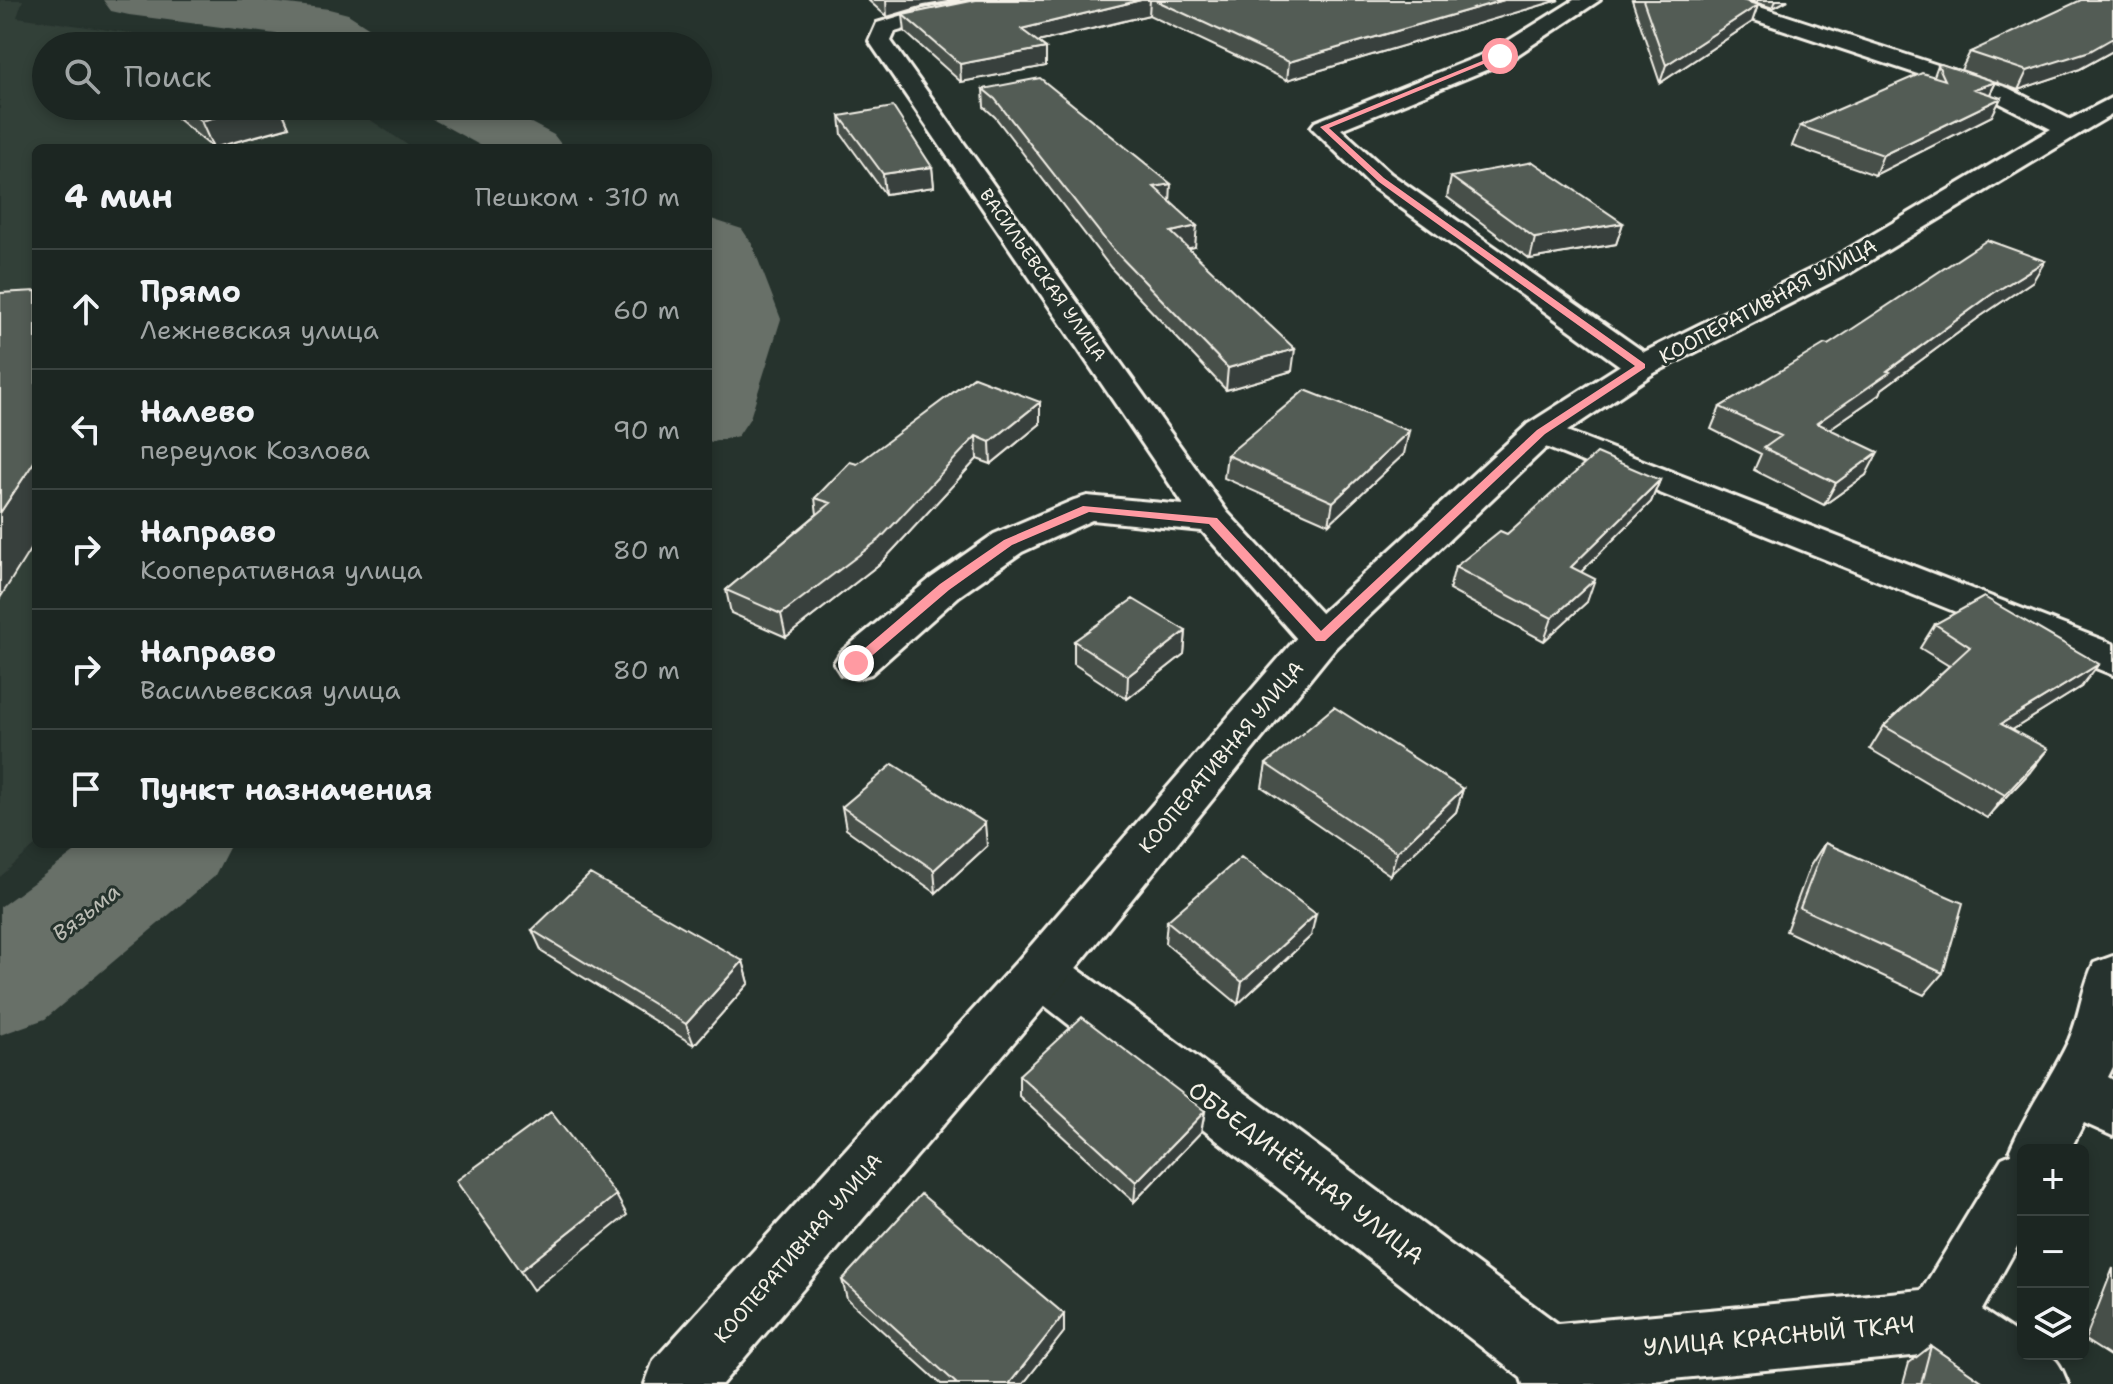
<!DOCTYPE html>
<html lang="ru">
<head>
<meta charset="utf-8">
<style>
	body { margin:0; font-family:"Shantell Sans",sans-serif; background:#252e2a; color:#f1f3f6 }
	.controls { position:absolute; right:24px; bottom:24px; display:grid; overflow:hidden; border-radius:12px; box-shadow:0 4px 12px #0003 }
	.controls button { width:72px; height:72px; display:grid; place-items:center; padding:0; border:0; border-bottom:2px solid #3a4340; background:#1c2622; color:#f1f3f6; font:40px sans-serif }
	.stop { position:absolute; width:24px; height:24px; margin:-18px; border:6px solid #ff9aa2; border-radius:50%; background:#fff }
	.stop.end { background:#ff9aa2; border-color:#fff; box-shadow:0 2px 8px #0008 }
	.list { margin:0; padding:0; list-style:none }
	h2 { display:flex; justify-content:space-between; align-items:center; height:104px; margin:0; padding:0 32px; font-size:34px }
	h2 small { font-size:26px; font-weight:400; color:#a0a5a5 }
	.list li { display:grid; grid-template-columns:52px 1fr auto; gap:24px; align-items:center; box-sizing:border-box; height:120px; padding:0 32px; border-top:2px solid #3a4340 }
	.list b { display:block; font-size:30px; white-space:nowrap }
	.list p { margin:0; font-size:26px; white-space:nowrap; color:#a0a5a5 }
	.list em { font-size:26px; font-style:normal; color:#a0a5a5 }
	.icon { flex:none; width:44px; height:44px; fill:none; stroke:currentColor; stroke-width:2; stroke-linecap:round; stroke-linejoin:round }
	.map { position:relative; flex:none; width:2113px; height:1384px; overflow:hidden }
	.search { position:absolute; background:#1c2622; box-shadow:0 4px 12px #0003; left:32px; top:32px; width:680px; height:88px; display:flex; align-items:center; gap:20px; box-sizing:border-box; padding:0 28px; border-radius:44px; color:#a0a5a5; font-size:30px }
	.panel { position:absolute; background:#1c2622; box-shadow:0 4px 12px #0003; left:32px; top:144px; width:680px; height:704px; border-radius:12px }
	.map>svg:first-child { display:block }
	.built { fill:#333f39 }
	.lines { fill:none; stroke-linecap:round; stroke-linejoin:round }
	.river { fill:#676f68; fill-rule:evenodd }
	.minor-casing { stroke:#f4f1e8; stroke-width:6 }
	.tertiary-casing { stroke:#f4f1e8; stroke-width:6 }
	.minor { fill:#26332d; fill-rule:evenodd }
	.tertiary { fill:#26332d; fill-rule:evenodd }
	.wall { fill:#474f49; stroke:#f4f1e8; stroke-width:2 }
	.shaded-wall { fill:#39403c; stroke:#f4f1e8; stroke-width:2 }
	.building { fill:#525c55; stroke:#f4f1e8; stroke-width:2 }
	.route { fill:#ff9aa2 }
	.labels { text-anchor:middle; stroke-width:6; stroke-linejoin:round; paint-order:stroke }
	.far-street-label { font-size:18px; fill:#f4f1e8; stroke:#26332d }
	.street-label { font-size:20px; fill:#f4f1e8; stroke:#26332d }
	.water-label { font-size:22px; font-style:italic; fill:#bcbdb5; stroke:#26332d }
	.near-street-label { font-size:24px; fill:#f4f1e8; stroke:#26332d }
</style>
</head>
<body>
<div class="map">
<svg width="2113" height="1384" viewBox="0 0 2113 1384">
	<rect width="100%" height="100%" fill="#26332d"/>
	<filter id="ink" filterUnits="userSpaceOnUse"><feTurbulence type="fractalNoise" baseFrequency=".0125" numOctaves="2"/><feDisplacementMap in="SourceGraphic" scale="16" xChannelSelector="R" yChannelSelector="G"/><feConvolveMatrix kernelMatrix="1 2 1 2 8 2 1 2 1" color-interpolation-filters="sRGB"/></filter>
	<g filter="url(#ink)">
		<path class="built" d="M0,0H23L17,17L221,46H46V106H350L412,148H36L37,844L0,877Z"/>
		<g class="lines">
			<path class="river" d="M103,0H256L329,9L348,14L379,34L387,46H323L314,39L129,15L111,11Z
				M423,106H499L554,135L564,148H485L432,119Z
				M708,218L742,229L752,244L781,319L750,418L738,436L708,443Z
				M86,844H231L214,877L45,1019L0,1035V907Z"/>
			<g class="minor-casing">
				<path id="minor" d="M978,0H1026L1015,6L928,22L895,32L891,41L1227,512L1335,628L1341,638L1335,648L1320,652L1305,648L1202,531L1092,520L1022,552L959,596L871,674L856,678L841,674L834,663L841,652L931,578L994,534L1074,500L1087,496L1184,505L869,41L877,23L924,9Z
					M1574,0H1600L1508,61L1341,129L1391,174L1654,359L1659,366L1654,373L1642,376L1630,373L1371,186L1311,127L1315,122L1492,51Z
					M2113,97V114L2079,134H2061L2057,129L2061,124Z
					M1541,421L2113,644V675L1528,440L1523,432L1528,424Z
					M1041,949L1060,956L1558,1324L1922,1290L2002,1158L2011,1154L2010,1150C2026,1112 2051,1078 2069,1040C2080,1015 2082,987 2094,963L2113,956V1067L2108,1077L2113,1080V1136L2084,1123L2070,1150H2023V1236L1982,1310L2023,1337V1354C2055,1354 2056,1355 2068,1384H1977L1932,1354L1620,1384H1523L1521,1378L1022,988L1014,972L1022,956Z"/>
			</g>
			<g class="tertiary-casing">
				<path id="tertiary" d="M1706,0H1738L2008,88L2079,124L2083,129L2079,134L1850,273L1654,373L1554,440L1335,648L1060,988L722,1384H645L654,1360L1022,956L1305,628L1528,424L1630,359L1828,261L2051,129L1990,98L1709,5Z"/>
			</g>
			<use href="#minor" class="minor"/>
			<use href="#tertiary" class="tertiary"/>
		</g>
		<path class="wall" d="M868,0H960L924,6L887,17Z
			M976,0H1559L1287,80L1149,15L1038,42L1046,48V66L961,82L905,32L903,15Z
			M1632,0H1742L1758,5L1752,22L1660,83Z
			M1748,0H1788L1773,8Z
			M2113,0V51L2080,69L2018,90L1996,82L1990,94L1992,116L1875,175L1792,146L1800,126L1934,76L1938,65L1990,80L1961,70L1970,52Z
			M983,89L1170,202L1195,247L1188,248L1292,371L1226,390L1111,268L995,117L984,107Z
			M162,106H280L289,127L213,148Z
			M840,116L932,167L934,187L885,194L842,135Z
			M1451,177L1623,223L1616,244L1530,259L1447,197Z
			M2033,281L1981,316L1882,389L1880,394L1829,429L1866,475L1824,505L1754,470L1761,454L1711,429L1720,407L1828,345Z
			M974,377L1040,424L991,464L977,459L882,562L786,637L731,613L726,590L817,514L815,498Z
			M1404,454L1329,524L1224,478L1227,455Z
			M1660,480L1651,502L1581,572L1587,602L1544,641L1449,590L1455,567L1507,534Z
			M1935,624L2081,687L2012,730L2030,772L1987,818L1870,749L1884,726L1949,666L1920,648Z
			M1186,631L1184,654L1127,699L1074,664V641Z
			M1266,764L1463,789L1456,812L1390,875L1262,787Z
			M842,807L987,846L936,893L846,829Z
			M1825,843L1943,973L1924,995L1786,931L1810,866Z
			M1167,921L1311,936L1238,1004L1165,943Z
			M532,930L743,961L749,983L694,1045L542,952Z
			M1019,1075L1205,1111L1201,1132L1134,1202L1019,1096Z
			M2113,1268V1358L2085,1340Z
			M842,1280L1064,1314V1332L1023,1384H941L847,1299Z
			M1931,1346L1986,1384H1903L1909,1363Z"/>
		<path class="shaded-wall" d="M886,0H960L924,6L887,17Z
			M1141,0H1150L1149,15L1021,46V29Z
			M1504,0H1559L1287,80L1289,62Z
			M1776,0H1788L1773,8Z
			M1758,5L1752,22L1660,83L1666,65Z
			M2113,38V51L2080,69L2018,90L2027,71Z
			M1046,48V66L961,82L960,64Z
			M1996,82L1987,100L1974,89Z
			M2001,98L1992,116L1875,175L1883,155Z
			M257,106H280L289,127L213,148L201,121Z
			M932,167L934,187L885,194L883,174Z
			M1171,184L1170,204L1154,187Z
			M1623,223L1616,244L1530,259L1535,238Z
			M1197,226L1195,247L1170,252L1171,232Z
			M2045,261L2033,281L1981,316L1882,389L1880,394L1806,445L1817,423L1992,294Z
			M1295,349L1292,371L1226,390L1228,368Z
			M1040,402V424L991,464L990,442Z
			M1409,431L1404,454L1329,524L1333,502Z
			M976,436L977,459L882,562L786,637L781,614Z
			M1878,452L1866,475L1824,505L1836,483Z
			M36,459V540L0,598V513Z
			M1660,480L1651,502L1563,590L1571,567Z
			M1595,579L1587,602L1544,641L1552,618Z
			M1186,631L1184,654L1127,699L1128,676Z
			M2099,664L2081,687L1985,747L2001,724Z
			M2048,749L2030,772L1987,818L2005,795Z
			M1463,789L1456,812L1390,875L1397,852Z
			M985,823L987,846L936,893L934,870Z
			M1316,914L1311,936L1238,1004L1242,982Z
			M743,961L749,983L694,1045L686,1024Z
			M1205,1111L1201,1132L1134,1202L1136,1182Z
			M616,1195L627,1215L533,1290L520,1271Z
			M1064,1314V1332L1023,1384H1009Z"/>
		<path class="building" d="M976,0H1141L1021,29L1046,48L960,64L903,15Z
			M1155,0H1504L1289,62Z
			M1643,0H1742L1758,5L1666,65Z
			M2081,0H2113V38L2090,51L2027,71L1970,52Z
			M1941,64L1996,82L1974,89L2001,98L1883,155L1800,126L1922,73L1945,80L1938,65Z
			M1040,78L1171,184L1154,187L1197,226L1171,232L1295,349L1228,368L1111,247L995,99L983,89Z
			M183,106H257L201,121Z
			M893,107L932,167L883,174L840,116Z
			M1533,162L1623,223L1535,238L1451,177Z
			M1987,240L2045,261L1992,294L1887,371L1890,372L1817,423L1878,452L1836,483L1764,448L1781,436L1720,407L1825,344L1828,345Z
			M36,291V459L0,513V293Z
			M974,377L1040,402L990,442L976,436L880,539L781,614L726,590L831,503L815,498L850,462L857,464Z
			M1305,390L1409,431L1333,502L1227,455Z
			M1597,453L1660,480L1571,567L1595,579L1552,618L1455,567L1500,531L1507,534Z
			M1984,597L2099,664L2001,724L2048,749L2005,795L1884,726L1970,647L1935,624Z
			M1133,599L1186,631L1128,676L1074,641Z
			M1334,707L1463,789L1397,852L1266,764Z
			M893,764L985,823L934,870L842,807Z
			M1825,843L1963,903L1943,973L1800,908Z
			M1241,857L1316,914L1242,982L1167,921Z
			M590,874L743,961L686,1024L532,930Z
			M1082,1017L1205,1111L1136,1182L1019,1075Z
			M551,1112L616,1195L520,1271L456,1181Z
			M921,1194L1064,1314L1009,1384H957L842,1280Z
			M1931,1346L1986,1384H1921Z"/>
	</g>
	<path class="route" d="M1497,55L1503,56L1329,128L1384,178L1645,364V368L1545,434L1325,641H1316L1209,524L1089,512L1012,545L949,590L860,666H851V660L940,584L1004,540L1083,506L1217,518L1321,631L1537,430L1635,366L1379,182L1320,127Z"/>
	<g class="labels">
		<g class="far-street-label">
			<text transform="translate(1043 275) rotate(55)" y="6">ВАСИЛЬЕВСКАЯ УЛИЦА</text>
		</g>
		<g class="street-label">
			<text transform="translate(1768 301) rotate(-28)" y="7">КООПЕРАТИВНАЯ УЛИЦА</text>
			<text transform="translate(1221 757) rotate(-50)" y="7">КООПЕРАТИВНАЯ УЛИЦА</text>
			<text transform="translate(798 1248) rotate(-49)" y="7">КООПЕРАТИВНАЯ УЛИЦА</text>
		</g>
		<g class="water-label">
			<text transform="translate(86 912) rotate(-38)" y="8">Вязьма</text>
		</g>
		<g class="near-street-label">
			<text transform="translate(1306 1173) rotate(37)" y="8">ОБЪЕДИНЁННАЯ УЛИЦА</text>
			<text transform="translate(1779 1336) rotate(-5)" y="8">УЛИЦА КРАСНЫЙ ТКАЧ</text>
		</g>
	</g>
</svg>
<div class="controls">
<button>+</button>
<button>−</button>
<button><svg class="icon" aria-label="layers" viewBox="0 0 24 24"><path d="M12 4l9 5-9 5-9-5zM3 14l9 5 9-5"/></svg></button>
</div>
<div class="stop" style="left:1500px;top:56px"></div>
<div class="stop end" style="left:856px;top:663px"></div>
<div class="search"><svg class="icon" aria-label="search" viewBox="0 0 24 24"><circle cx="10" cy="10" r="6"/><path d="M15 15l6 6"/></svg>Поиск</div>
<section class="panel">
<h2>4 мин<small>Пешком · 310 m</small></h2>
<ul class="list">
<li><svg class="icon" aria-label="ahead" viewBox="0 0 24 24"><path d="M12 20V5M6 11l6-6 6 6"/></svg><div><b>Прямо</b><p>Лежневская улица</p></div><em>60 m</em></li>
<li><svg class="icon" aria-label="left" viewBox="0 0 24 24"><path d="M17 20v-9H6M10 6l-5 5 5 5"/></svg><div><b>Налево</b><p>переулок Козлова</p></div><em>90 m</em></li>
<li><svg class="icon" aria-label="right" viewBox="0 0 24 24"><path d="M7 20v-9h11M14 6l5 5-5 5"/></svg><div><b>Направо</b><p>Кооперативная улица</p></div><em>80 m</em></li>
<li><svg class="icon" aria-label="right" viewBox="0 0 24 24"><path d="M7 20v-9h11M14 6l5 5-5 5"/></svg><div><b>Направо</b><p>Васильевская улица</p></div><em>80 m</em></li>
<li><svg class="icon" aria-label="arrive" viewBox="0 0 24 24"><path d="M6 21V4h12l-3 4 3 4H6"/></svg><div><b>Пункт назначения</b></div></li>
</ul>
</section>
</div>
</body>
</html>
